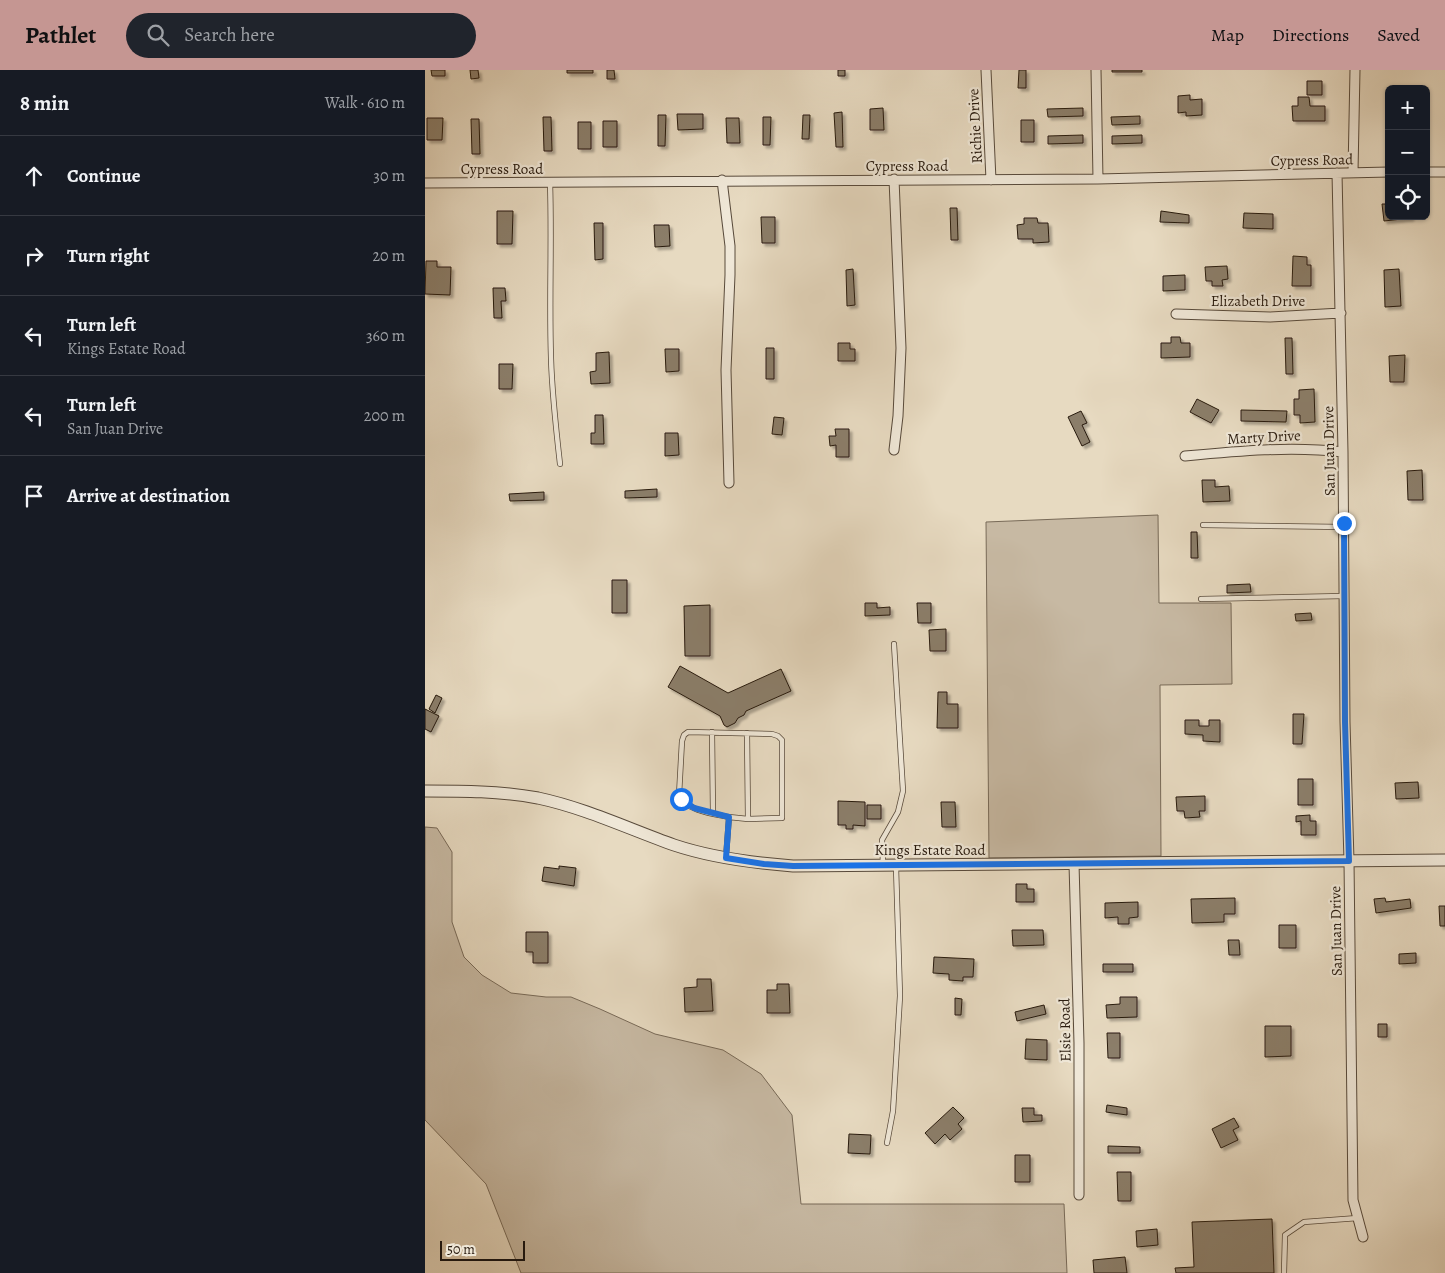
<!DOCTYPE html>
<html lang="en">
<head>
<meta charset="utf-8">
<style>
	body { margin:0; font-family:Alegreya,serif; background:#20242c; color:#f1f3f6 }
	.controls { position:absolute; right:15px; top:15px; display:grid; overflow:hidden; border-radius:8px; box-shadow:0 1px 4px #0004 }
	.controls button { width:45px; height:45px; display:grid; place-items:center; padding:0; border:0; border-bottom:1px solid #363941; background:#171b24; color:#f1f3f6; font:25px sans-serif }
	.scale { position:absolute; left:15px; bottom:12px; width:85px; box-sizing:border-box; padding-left:5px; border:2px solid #281a0e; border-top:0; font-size:14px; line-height:18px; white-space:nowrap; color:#281a0e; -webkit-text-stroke:4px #efe7d7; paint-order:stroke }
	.stop { position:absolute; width:15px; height:15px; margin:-11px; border:4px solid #1a73e8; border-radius:50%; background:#fff }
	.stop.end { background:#1a73e8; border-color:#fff; box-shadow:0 1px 5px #0008 }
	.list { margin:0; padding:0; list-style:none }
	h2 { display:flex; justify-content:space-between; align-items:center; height:65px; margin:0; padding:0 20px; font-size:21px }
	h2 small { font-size:16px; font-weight:400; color:#9ea1a6 }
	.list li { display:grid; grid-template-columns:32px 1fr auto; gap:15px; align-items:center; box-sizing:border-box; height:80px; padding:0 20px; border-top:1px solid #363941 }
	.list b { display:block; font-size:19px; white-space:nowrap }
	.list p { margin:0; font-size:16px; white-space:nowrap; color:#9ea1a6 }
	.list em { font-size:16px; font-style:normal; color:#9ea1a6 }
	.icon { flex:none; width:28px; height:28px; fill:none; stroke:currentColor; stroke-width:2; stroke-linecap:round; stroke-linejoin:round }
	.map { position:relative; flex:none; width:1020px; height:1203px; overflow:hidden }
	header { display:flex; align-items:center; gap:30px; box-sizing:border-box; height:70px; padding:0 25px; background:#c59692; color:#111 }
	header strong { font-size:24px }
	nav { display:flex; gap:28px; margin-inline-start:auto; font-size:18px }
	.search { width:350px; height:45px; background:#20242c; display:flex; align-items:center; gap:12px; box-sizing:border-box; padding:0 18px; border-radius:28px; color:#9ea1a6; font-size:19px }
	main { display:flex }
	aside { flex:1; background:#171b24 }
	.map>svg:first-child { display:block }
	.green { fill:#c7b9a3; stroke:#786a58 }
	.building { fill:#8b7e6b; stroke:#281a0e; filter:url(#shadow) }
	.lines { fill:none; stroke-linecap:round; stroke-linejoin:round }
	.service-casing { stroke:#584a3b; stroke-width:6 }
	.minor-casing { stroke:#584a3b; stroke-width:11 }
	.tertiary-casing { stroke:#584a3b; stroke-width:13 }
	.service { stroke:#efe7d7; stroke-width:4.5 }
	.minor { stroke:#efe7d7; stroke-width:9 }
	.tertiary { stroke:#efe7d7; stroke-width:11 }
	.route { stroke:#1a73e8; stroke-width:6 }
	.labels { text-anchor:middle; stroke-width:4.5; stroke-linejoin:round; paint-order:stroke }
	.street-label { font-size:15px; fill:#281a0e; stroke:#efe7d7 }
</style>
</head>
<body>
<header>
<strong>Pathlet</strong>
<div class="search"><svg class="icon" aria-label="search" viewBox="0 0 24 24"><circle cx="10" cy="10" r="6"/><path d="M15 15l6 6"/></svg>Search here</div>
<nav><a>Map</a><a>Directions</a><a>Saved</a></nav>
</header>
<main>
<aside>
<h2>8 min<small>Walk · 610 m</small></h2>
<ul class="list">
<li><svg class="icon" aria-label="ahead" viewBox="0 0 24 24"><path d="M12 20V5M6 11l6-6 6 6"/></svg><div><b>Continue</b></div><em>30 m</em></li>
<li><svg class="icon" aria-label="right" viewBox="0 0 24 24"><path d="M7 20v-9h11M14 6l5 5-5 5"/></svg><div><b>Turn right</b></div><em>20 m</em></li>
<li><svg class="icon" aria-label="left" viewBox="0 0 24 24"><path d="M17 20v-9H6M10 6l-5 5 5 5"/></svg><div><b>Turn left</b><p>Kings Estate Road</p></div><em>360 m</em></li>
<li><svg class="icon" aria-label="left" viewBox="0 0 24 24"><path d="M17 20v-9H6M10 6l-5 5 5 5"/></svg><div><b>Turn left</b><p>San Juan Drive</p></div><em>200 m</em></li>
<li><svg class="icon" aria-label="arrive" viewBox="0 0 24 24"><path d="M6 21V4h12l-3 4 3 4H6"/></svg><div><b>Arrive at destination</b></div></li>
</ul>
</aside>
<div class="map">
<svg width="1020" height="1203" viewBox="0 0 1020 1203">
	<defs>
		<filter id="shadow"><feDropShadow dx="3" dy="3" stdDeviation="1" flood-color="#0004"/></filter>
	</defs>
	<rect width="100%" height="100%" fill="#e7dac1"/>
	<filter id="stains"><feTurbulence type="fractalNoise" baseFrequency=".004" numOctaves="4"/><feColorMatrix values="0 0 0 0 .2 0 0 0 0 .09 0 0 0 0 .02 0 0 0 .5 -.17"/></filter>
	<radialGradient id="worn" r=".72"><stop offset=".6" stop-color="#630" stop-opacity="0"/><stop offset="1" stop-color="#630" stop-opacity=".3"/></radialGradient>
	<path class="green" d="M733,445L734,533H806L807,614L735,615L736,786L564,788L561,452Z
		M0,757L12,758L27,782V852L39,887L57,905L86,923L121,927H146L175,939L230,964L298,980L336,1004L367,1045L376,1134H639L642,1203H96L61,1114L0,1050Z"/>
	<path class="building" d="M6,0H20V6H7Z
		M45,0H53L54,8L46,9Z
		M142,0H168V3H142Z
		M182,0H189L190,9H182Z
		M413,0H420V6H413Z
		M594,0H601V18H593Z
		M687,0H717V2H687Z
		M882,11H897V25H882Z
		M765,25V30L777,29V45L761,46V42L753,43V26Z
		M873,27H884L885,36H900V51H868L867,36H873Z
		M458,38L459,60H445V39Z
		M658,38V46L623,47L622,39Z
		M417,42L418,77H411L409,43Z
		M252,44H278V59L253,60Z
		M233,45H241L240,76H233Z
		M378,45H385L384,69H377Z
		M715,46V54L687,55L686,47Z
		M118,47H126L127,81H119Z
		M338,47H346L345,75H338Z
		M2,48H18L17,70H2Z
		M301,48H314L315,73H302Z
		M46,49H54L55,84H47Z
		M596,50H609V72H596Z
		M178,51H192V77H178Z
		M153,52H166V79H153Z
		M658,65V73L623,74V66Z
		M717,65V73L687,74V66Z
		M957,134H964V146H986V148L959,151Z
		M525,138H532L533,170H526Z
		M72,141H88L87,174H72Z
		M736,141L764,145V153L735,152Z
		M819,143L848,144V159L818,158Z
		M336,147H350V173H337Z
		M599,148H612L613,153H623L624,172L608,173V169H593L592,155L599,154Z
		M169,153H178V189L170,190Z
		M229,155H244L245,176L230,177Z
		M868,186L882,187V195H886V216H867Z
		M1,191H12V197H26L25,225L0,224Z
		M802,196L803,209L797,210L798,216H787V211H781L780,197Z
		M428,199L430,235L422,236L421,200Z
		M974,199L976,236L960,237L959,200Z
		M760,205V220L738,221V206Z
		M68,218H80L81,231H76L77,248H69Z
		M746,267H755L756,273H765V287L736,288V273H746Z
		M860,268H867L868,304H861Z
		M413,273H425V279H430V291H413Z
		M341,278H349V309H341Z
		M240,279H254V301L241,302Z
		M184,282L185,313L166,314L165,302L171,301V283Z
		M980,285L979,312H965L964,286Z
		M74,294H88L87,319H74Z
		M889,319L890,352L875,353V345H869V329H874V320Z
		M772,329L794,340L786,353L765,342Z
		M816,340L862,341L861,352L816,351Z
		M656,341L662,353L657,355L665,372L657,376L643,347Z
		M170,345H178L179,374H166V363H170Z
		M349,347L359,348L357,365L347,364Z
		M410,359H424V387H411V375L405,376L404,366H411Z
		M240,363H253L254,385L240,386Z
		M997,400L998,430H983L982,401Z
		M777,410H790V417L804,416L805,431L778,432Z
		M232,419V427L200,428V421Z
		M119,422V430L85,431L84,424Z
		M766,462H772L773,488H766Z
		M187,510H202V543H187Z
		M825,514L826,522L802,523V515Z
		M440,533H452V538L465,537V545L440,546Z
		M492,533H506V553H493Z
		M285,535V586H260L259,536Z
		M886,543L887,550L871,551L870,544Z
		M521,559V581H505L504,560Z
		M255,596L303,623L356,599L366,621L321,641L319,645L313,648L310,653L302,657L299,655L295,646L243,617Z
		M513,622H522V634H533V658H512Z
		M11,625L17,628L10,643L4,639Z
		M0,639L14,646L6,662L0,659Z
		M868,644H879L877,674H868Z
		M760,650H774V656H784V650H795V672L778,671V665L760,664Z
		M873,709H888V735H873Z
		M993,712L994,728L971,729L970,713Z
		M780,726V741H774L775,747L760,748L759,741H752L751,727Z
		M413,731L440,732V756L428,755V759H421V755H413Z
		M516,732H530L531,757H517Z
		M442,735H456V749H442Z
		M885,745V751H891V765H876V751L871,752V746Z
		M134,796L151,798L149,816L117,811L119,797L134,799Z
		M591,814H602V819H609V832H591Z
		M810,828V844H799V852L767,853L766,829Z
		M960,828L961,832L985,829L986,838L951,843L949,829Z
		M713,832V847L704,848V854H693V847L680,848V833Z
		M1014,836H1020V856H1015Z
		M854,855H871V878H854Z
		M587,860H618L619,875L588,876Z
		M101,862H123V893H108V882H101Z
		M803,870H814L815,885H804Z
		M991,883V893L974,894V884Z
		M509,887L549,889L548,907H538V911L524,910V904L508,903Z
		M678,894H708V902H678Z
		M272,909H286L288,941L260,942L259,918L272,917Z
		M352,914H364L365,943H342V920H352Z
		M695,927H712V947L682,948L681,935L695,934Z
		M530,928L537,929L536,945H530Z
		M619,935L621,944L592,951L590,942Z
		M953,954H962V967H953Z
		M840,956H866V986L840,987Z
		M682,963H695V988H683Z
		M601,969L622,970V990L600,989Z
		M682,1035L702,1038V1045L681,1042Z
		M528,1037L539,1048L533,1054L537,1059L525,1070L520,1064L510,1074L500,1063Z
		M597,1038H609V1045H617V1051L598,1052Z
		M809,1048L814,1057L808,1060L813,1070L796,1078L787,1059Z
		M424,1064L446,1065L445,1084L423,1083Z
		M683,1076L715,1077V1083H683Z
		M590,1085H605V1112H590Z
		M692,1102H706V1131H693Z
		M847,1149L849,1203H751L750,1198L769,1197L767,1152Z
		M732,1159L733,1175L712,1177L711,1161Z
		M700,1187L702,1203H669L668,1190Z"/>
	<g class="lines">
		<g class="service-casing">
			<path id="service" d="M125,112C127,171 124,229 126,288C127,324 131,359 135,394
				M778,455L919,457
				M776,529L919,526
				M287,662L288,743
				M322,663L323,749
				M301,787L304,747L323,749L357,748V670L353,666L347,664L263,662L259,665L257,671L254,725C261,741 289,744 304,747
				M458,794L457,770L473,742L478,721L469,574
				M462,1073L468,1041L475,926L471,797
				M859,1203L860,1165L879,1152L933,1148"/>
		</g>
		<g class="minor-casing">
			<path id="minor" d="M561,0L566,110
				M671,0L673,109
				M928,102L930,0
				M1001,102H1020
				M912,103L918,382L920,652L924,791L928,1130L938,1167
				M297,110L305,176V205L301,300L304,413
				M0,113L673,109L964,102
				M751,244L845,247L916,243
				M469,380L473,346L476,278L469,109
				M760,386C813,381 866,376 918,382
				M649,794L654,973V1125"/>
		</g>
		<g class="tertiary-casing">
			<path id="tertiary" d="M0,721C38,721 75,721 113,728C160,738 204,759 249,775C288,788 328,793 368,796L1020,790"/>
		</g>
		<use href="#service" class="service"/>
		<use href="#minor" class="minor"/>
		<use href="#tertiary" class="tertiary"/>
	</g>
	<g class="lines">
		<path class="route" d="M256,729L269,738L304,747L301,788L339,794L368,796L924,791L920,652L919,453"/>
	</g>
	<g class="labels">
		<g class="street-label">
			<text transform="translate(550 56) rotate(-93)" y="5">Richie Drive</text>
			<text transform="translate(887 90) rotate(-1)" y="5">Cypress Road</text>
			<text x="482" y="101">Cypress Road</text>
			<text x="77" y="104">Cypress Road</text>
			<text x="833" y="236">Elizabeth Drive</text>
			<text transform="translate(839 367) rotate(-3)" y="5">Marty Drive</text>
			<text transform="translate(904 381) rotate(-91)" y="5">San Juan Drive</text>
			<text x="505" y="785">Kings Estate Road</text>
			<text transform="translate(911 861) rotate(-91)" y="5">San Juan Drive</text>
			<text transform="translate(640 960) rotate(-91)" y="5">Elsie Road</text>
		</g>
	</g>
	<rect width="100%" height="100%" filter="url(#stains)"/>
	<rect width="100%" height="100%" fill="url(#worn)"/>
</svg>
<div class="controls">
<button>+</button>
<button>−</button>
<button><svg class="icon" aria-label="locate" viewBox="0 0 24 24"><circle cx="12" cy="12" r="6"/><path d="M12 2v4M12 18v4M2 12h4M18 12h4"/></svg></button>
</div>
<div class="scale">50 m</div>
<div class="stop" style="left:256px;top:729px"></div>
<div class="stop end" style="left:919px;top:453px"></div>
</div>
</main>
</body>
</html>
